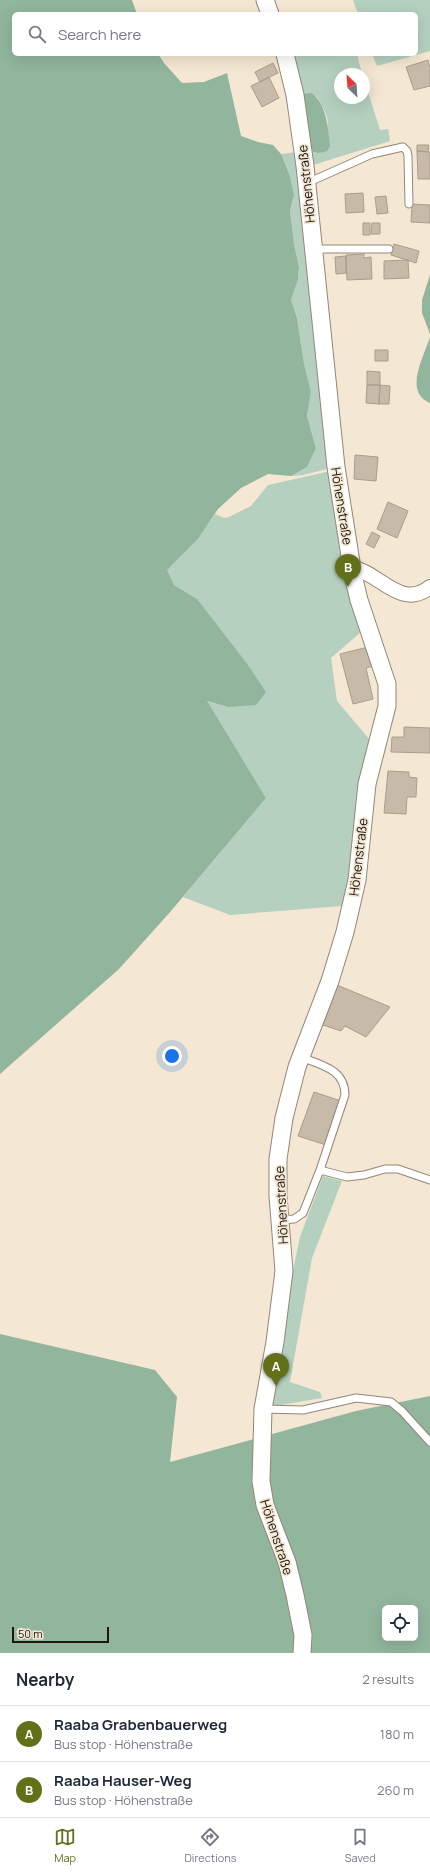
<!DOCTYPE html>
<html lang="en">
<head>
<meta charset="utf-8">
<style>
	body { margin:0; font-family:Manrope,sans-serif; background:#f6f6f7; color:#1f2937 }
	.controls { position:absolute; right:12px; bottom:12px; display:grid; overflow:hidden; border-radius:6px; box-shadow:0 4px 16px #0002 }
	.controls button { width:36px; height:36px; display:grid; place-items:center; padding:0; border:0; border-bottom:1px solid #e0e1e3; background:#fff; color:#1f2937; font:20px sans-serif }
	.compass { position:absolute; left:334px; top:68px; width:36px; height:36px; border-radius:50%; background:#fff; box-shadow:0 4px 16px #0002; rotate:335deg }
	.scale { position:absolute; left:12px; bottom:10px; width:97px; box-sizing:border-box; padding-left:4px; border:2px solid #1c1711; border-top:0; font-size:11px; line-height:14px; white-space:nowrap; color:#1c1711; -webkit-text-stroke:3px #f4e7d3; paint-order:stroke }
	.you { position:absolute; left:172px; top:1056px; width:14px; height:14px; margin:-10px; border:3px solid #fff; border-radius:50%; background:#1a73e8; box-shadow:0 0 0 6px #1a73e833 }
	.badge { display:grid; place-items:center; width:26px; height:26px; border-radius:50%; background:#63701a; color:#fff; font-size:13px; font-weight:700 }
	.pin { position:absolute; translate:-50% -33px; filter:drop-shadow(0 1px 2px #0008) }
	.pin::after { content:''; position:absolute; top:21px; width:14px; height:12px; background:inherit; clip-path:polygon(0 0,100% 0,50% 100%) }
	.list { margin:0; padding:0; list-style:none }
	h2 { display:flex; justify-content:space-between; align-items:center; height:52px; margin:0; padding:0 16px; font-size:17px }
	h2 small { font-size:13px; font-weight:400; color:#747a83 }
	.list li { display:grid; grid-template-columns:26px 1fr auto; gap:12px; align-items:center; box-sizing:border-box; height:56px; padding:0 16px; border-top:1px solid #e0e1e3 }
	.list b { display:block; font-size:15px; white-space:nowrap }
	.list p { margin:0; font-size:13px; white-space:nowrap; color:#747a83 }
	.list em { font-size:13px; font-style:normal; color:#747a83 }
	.icon { flex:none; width:22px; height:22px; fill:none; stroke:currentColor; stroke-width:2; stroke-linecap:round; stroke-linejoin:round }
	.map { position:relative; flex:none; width:430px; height:1653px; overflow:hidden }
	.search { position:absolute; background:#fff; box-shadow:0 4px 16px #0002; left:12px; right:12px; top:12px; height:44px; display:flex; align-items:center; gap:10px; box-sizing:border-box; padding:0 14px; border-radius:6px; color:#747a83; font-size:15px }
	.sheet { height:164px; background:#fff }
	nav { display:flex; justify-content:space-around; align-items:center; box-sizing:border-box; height:56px; border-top:1px solid #e0e1e3; background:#fff; font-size:11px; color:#747a83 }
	nav a { display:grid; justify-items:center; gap:2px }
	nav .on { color:#63701a }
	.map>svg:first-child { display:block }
	.green { fill:#b5d0be }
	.forest { fill:#91b59d; fill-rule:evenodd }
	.building { fill:#c7baa8; stroke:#aa9d8b }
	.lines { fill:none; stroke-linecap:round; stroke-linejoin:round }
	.service-casing { stroke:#938775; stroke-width:9 }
	.minor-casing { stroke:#938775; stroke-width:16 }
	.tertiary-casing { stroke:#938775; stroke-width:19 }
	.service { stroke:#fff; stroke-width:7 }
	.minor { stroke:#fff; stroke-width:14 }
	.tertiary { stroke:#fff; stroke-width:17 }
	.labels { text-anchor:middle; stroke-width:3.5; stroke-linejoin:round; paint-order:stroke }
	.street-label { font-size:13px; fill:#1c1711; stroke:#f4e7d3 }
</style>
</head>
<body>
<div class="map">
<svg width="430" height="1653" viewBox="0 0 430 1653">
	<rect width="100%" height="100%" fill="#f4e7d3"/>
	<path class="green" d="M353,0H430V51L377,66L372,54H416V14H358Z
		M290,54H357L362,74H340V98H364V79L380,130L388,129L390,141L310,166L307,148L329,140C327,132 329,125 327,117C325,110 320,103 317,97L300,94Z
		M297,152L331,468L303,475L291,476L307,467L316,447L307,416L311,392L304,364L297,318L291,298L298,280L299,267L294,244L290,210L294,195L290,176L281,154Z
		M331,471L361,632L331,658L337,701L370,740L350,881L342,906L230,915L183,897L266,798L206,701L228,707L197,599L174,585L166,570L198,539L215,514L224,518L229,517L251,506L268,485Z
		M323,1176L342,1181L312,1258L290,1382L320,1392L322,1398L275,1406L271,1402L289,1271L293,1270L300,1237Z"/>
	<path class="forest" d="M0,0H132L137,14H14V54H158L164,63L182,83L204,82L227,73L241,136L258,142L273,145L281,154L290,176L294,195L290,210L294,244L299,267L298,280L291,299L297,318L304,364L311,392L307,416L316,448L307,467L291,476L268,474L241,488L218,509L198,539L167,570L174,585L197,599L248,665L266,692L256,705L228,707L207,701L266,798L171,911L119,969L0,1074Z
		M312,93C327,106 328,127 330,146L327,151C319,154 314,153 307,148L300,94Z
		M430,275V334L422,313V300Z
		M430,337V403C403,392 424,357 430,337Z
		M0,1334L155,1370L177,1397L170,1462L356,1411L430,1396V1653H0ZM385,1608H415V1638H385Z"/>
	<path class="building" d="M428,60L430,68V86L414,90L406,67Z
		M273,63L278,73L260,82L255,72Z
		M269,77L279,98L262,107L251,86Z
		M417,145H429L428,152L417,151Z
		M417,151L430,152V179H418Z
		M363,193L364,212L346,213L345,194Z
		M386,196L388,213L377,214L375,197Z
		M412,204L430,205V223L411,222Z
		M363,223H370V235H363Z
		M372,223H380V234H371Z
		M394,244L419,251L416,263L391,255Z
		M364,254V258L371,257L372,279L347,280L346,255Z
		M346,256V273L336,274L335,257Z
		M408,260L409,278L384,279V261Z
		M375,350H388V361H375Z
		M367,371L380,372V385H367Z
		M367,385H380L379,404L366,403Z
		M380,385L390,386L389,404H379Z
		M355,455L378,457L376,481L354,479Z
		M388,502L408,511L397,538L377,529Z
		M372,532L380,536L374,548L366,544Z
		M368,647L373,666L366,668L373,699L353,704L340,654Z
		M404,727L430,728V753L391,752L392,737H404Z
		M388,771L409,772V777L417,778L416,797H407L406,814L384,813Z
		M337,985L390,1007L366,1037L345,1026L341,1031L323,1025Z
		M314,1092L341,1101L326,1145L298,1136Z"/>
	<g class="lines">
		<g class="service-casing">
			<path id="service" d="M307,183L372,154L403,147L407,151L408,156L409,204
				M314,249H389
				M301,1057C321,1065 345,1069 345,1095L320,1170
				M280,1220L294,1219L303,1213L320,1170L347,1177L364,1175L385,1169H398L430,1180
				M263,1409L303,1410L356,1398L391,1402L402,1411L430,1442"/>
		</g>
		<g class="minor-casing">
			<path id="minor" d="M352,568C378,571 401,611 430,587"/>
		</g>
		<g class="tertiary-casing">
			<path id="tertiary" d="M265,0L270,14
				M285,54L295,95L305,166L336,467L353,575L359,600L387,684V706L367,784L357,880L345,932L330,981L297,1067L284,1118L278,1159V1196L284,1271L275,1342L263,1409L261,1481L265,1505L287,1562L295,1595L303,1635L302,1653"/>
		</g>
		<use href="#service" class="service"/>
		<use href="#minor" class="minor"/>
		<use href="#tertiary" class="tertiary"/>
	</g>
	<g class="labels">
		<g class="street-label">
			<text transform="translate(306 184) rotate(-96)" y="5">Höhenstraße</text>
			<text transform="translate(342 506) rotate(81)" y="5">Höhenstraße</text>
			<text transform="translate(358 857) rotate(-83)" y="5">Höhenstraße</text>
			<text transform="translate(281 1205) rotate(-93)" y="5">Höhenstraße</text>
			<text transform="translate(277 1537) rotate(72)" y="5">Höhenstraße</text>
		</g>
	</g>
</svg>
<div class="controls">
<button><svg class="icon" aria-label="locate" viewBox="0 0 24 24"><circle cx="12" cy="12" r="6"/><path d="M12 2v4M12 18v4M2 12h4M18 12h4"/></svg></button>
</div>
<svg class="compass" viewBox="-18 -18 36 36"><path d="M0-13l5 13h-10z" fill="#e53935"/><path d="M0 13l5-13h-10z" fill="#747a83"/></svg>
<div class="scale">50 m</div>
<div class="you"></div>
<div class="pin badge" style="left:276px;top:1386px">A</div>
<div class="pin badge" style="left:348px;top:587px">B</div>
<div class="search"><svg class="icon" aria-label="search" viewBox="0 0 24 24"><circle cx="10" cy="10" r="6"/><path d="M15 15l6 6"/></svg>Search here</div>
</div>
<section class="sheet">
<h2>Nearby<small>2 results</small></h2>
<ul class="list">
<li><span class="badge">A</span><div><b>Raaba Grabenbauerweg</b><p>Bus stop · Höhenstraße</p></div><em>180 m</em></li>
<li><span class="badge">B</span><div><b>Raaba Hauser-Weg</b><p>Bus stop · Höhenstraße</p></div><em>260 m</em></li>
</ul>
</section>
<nav>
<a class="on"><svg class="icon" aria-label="map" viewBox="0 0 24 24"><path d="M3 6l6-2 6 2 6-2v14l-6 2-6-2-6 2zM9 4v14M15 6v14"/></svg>Map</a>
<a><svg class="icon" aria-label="directions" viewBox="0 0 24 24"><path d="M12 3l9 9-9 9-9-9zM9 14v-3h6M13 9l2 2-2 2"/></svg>Directions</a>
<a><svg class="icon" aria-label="saved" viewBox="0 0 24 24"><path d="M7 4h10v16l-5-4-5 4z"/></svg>Saved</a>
</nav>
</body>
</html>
